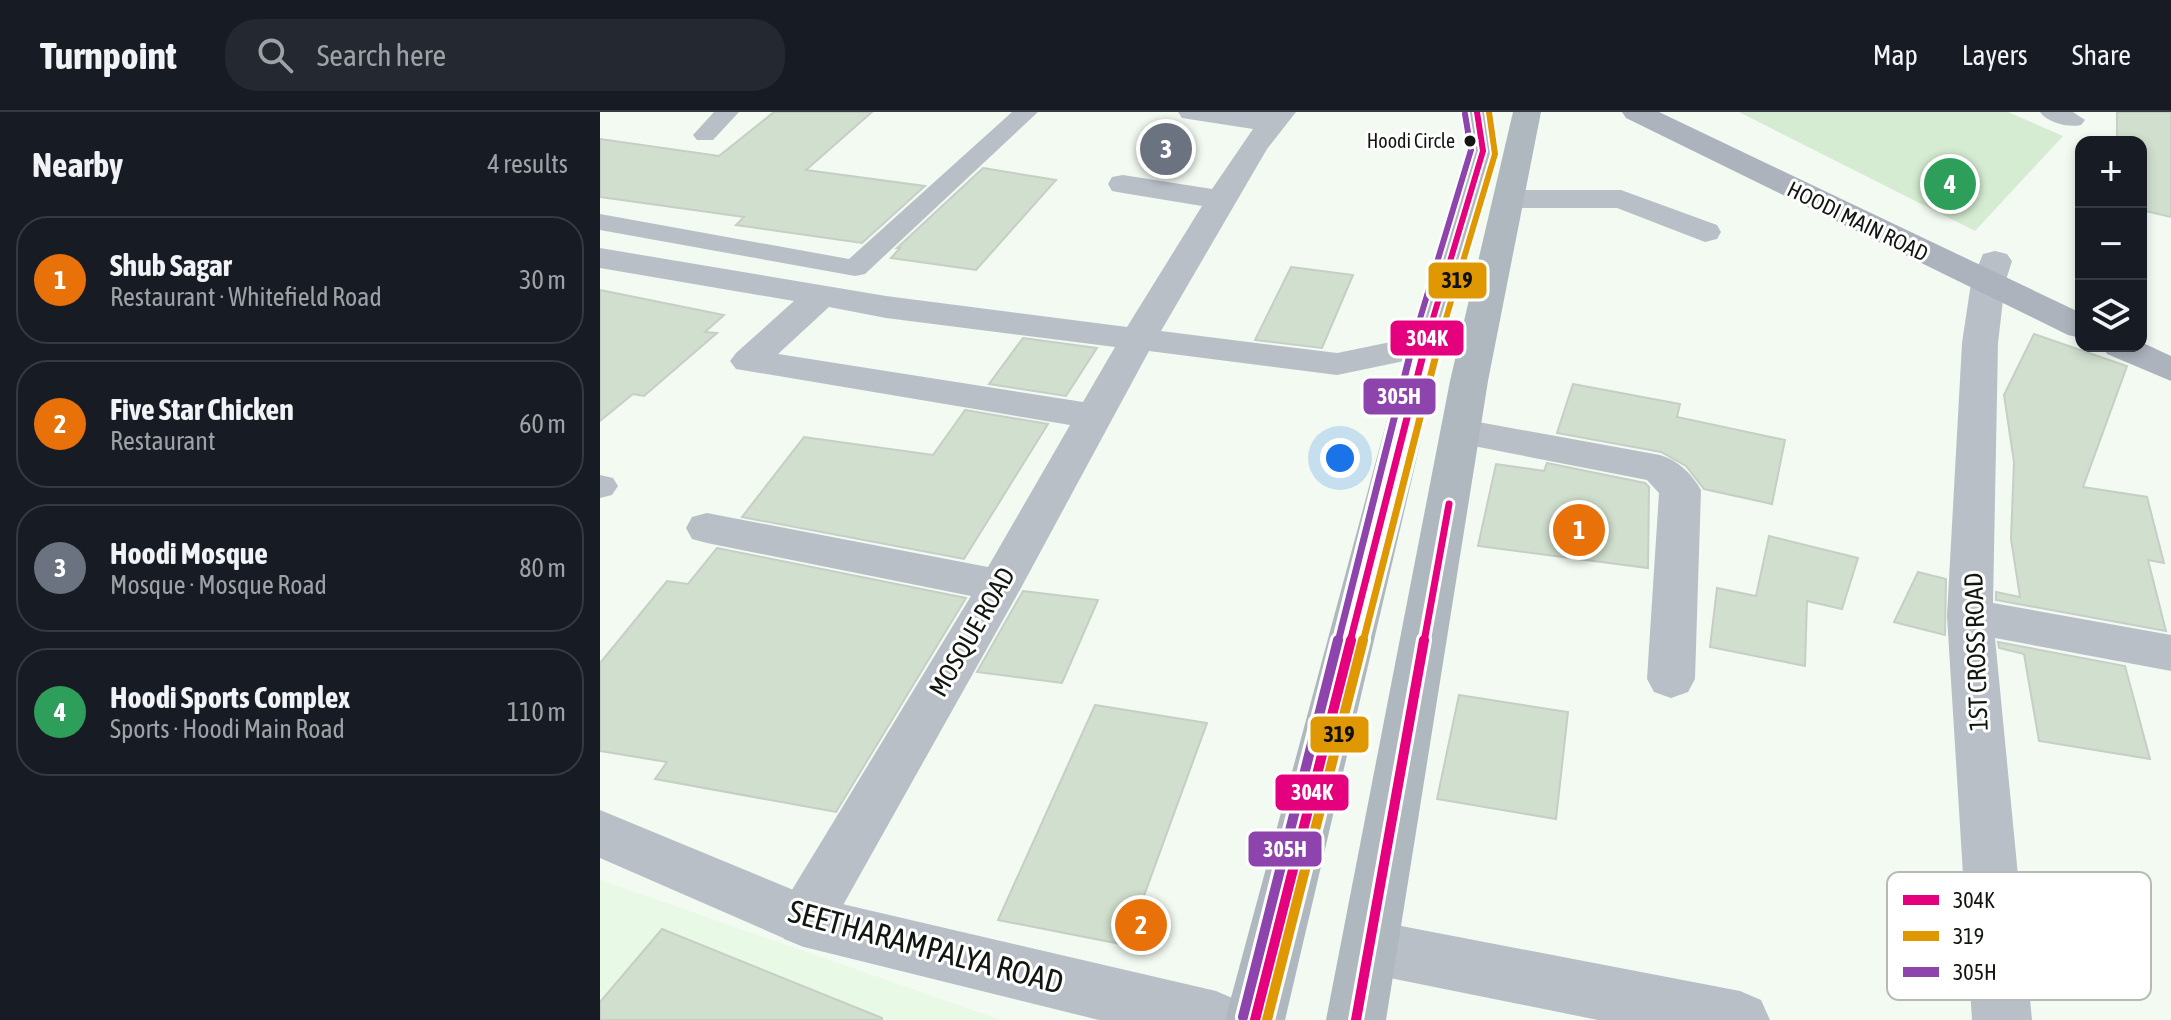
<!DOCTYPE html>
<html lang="en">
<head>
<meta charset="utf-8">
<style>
	body { margin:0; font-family:"Asap Condensed",sans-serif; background:#242831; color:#f1f3f6 }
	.controls { position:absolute; right:24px; top:24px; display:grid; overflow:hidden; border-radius:16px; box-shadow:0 4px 12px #0003 }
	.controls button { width:72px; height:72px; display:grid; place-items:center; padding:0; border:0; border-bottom:2px solid #363941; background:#171b24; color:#f1f3f6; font:40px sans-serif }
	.you { position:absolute; left:740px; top:346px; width:28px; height:28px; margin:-20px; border:6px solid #fff; border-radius:50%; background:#1a73e8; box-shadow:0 0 0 12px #1a73e833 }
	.badge { display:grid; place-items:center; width:52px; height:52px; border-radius:50%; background:#0f766e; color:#fff; font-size:26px; font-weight:700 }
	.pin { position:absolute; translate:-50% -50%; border:4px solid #fff; box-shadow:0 2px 8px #0006 }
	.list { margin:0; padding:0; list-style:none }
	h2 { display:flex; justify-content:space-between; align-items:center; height:104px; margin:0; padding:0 32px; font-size:34px }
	h2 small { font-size:26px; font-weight:400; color:#9ea1a6 }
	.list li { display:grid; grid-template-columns:52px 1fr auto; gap:24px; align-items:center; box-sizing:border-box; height:128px; margin:0 16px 16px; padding:0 16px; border:2px solid #363941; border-radius:32px }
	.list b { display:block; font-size:30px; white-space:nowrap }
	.list p { margin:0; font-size:26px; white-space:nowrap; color:#9ea1a6 }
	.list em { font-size:26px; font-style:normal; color:#9ea1a6 }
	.icon { flex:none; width:44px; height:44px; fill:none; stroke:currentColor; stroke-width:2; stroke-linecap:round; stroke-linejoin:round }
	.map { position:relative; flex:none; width:1571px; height:908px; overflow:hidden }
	header { display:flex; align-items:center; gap:48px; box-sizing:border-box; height:112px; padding:0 40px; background:#171b24; border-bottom:2px solid #363941 }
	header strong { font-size:38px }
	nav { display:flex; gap:44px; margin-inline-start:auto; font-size:28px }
	.search { width:560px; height:72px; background:#242831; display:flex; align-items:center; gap:20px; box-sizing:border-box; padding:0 28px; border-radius:32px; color:#9ea1a6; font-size:30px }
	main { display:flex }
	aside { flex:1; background:#171b24 }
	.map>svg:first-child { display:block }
	.built { fill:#e8f9e6 }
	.green { fill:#d5ecd2 }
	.building { fill:#d0dfce; stroke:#c7cec6; stroke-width:2 }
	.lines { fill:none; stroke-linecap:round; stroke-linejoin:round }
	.service { fill:#b9bfc6; fill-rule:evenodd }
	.minor { fill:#b9bfc6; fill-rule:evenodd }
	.tertiary { fill:#b9bfc6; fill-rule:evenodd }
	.secondary { fill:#acb3bd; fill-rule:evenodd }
	.primary { fill:#b0b8bf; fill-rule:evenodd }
	.bus-1-far2-casing { stroke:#fff; stroke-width:10 }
	.bus-1-far1-casing { stroke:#fff; stroke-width:13 }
	.bus-1-casing { stroke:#fff; stroke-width:16 }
	.bus-2-far2-casing { stroke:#fff; stroke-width:10 }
	.bus-2-far1-casing { stroke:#fff; stroke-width:13 }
	.bus-2-casing { stroke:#fff; stroke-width:16 }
	.bus-3-far2-casing { stroke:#fff; stroke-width:10 }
	.bus-3-far1-casing { stroke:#fff; stroke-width:13 }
	.bus-3-casing { stroke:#fff; stroke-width:16 }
	.bus-1-far2 { stroke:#e5007d; stroke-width:6 }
	.bus-1-far1 { stroke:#e5007d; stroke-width:7 }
	.bus-1 { stroke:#e5007d; stroke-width:10 }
	.bus-2-far2 { stroke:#e09802; stroke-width:6 }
	.bus-2-far1 { stroke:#e09802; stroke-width:7 }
	.bus-2 { stroke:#e09802; stroke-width:10 }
	.bus-3-far2 { stroke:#8e44ad; stroke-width:6 }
	.bus-3-far1 { stroke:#8e44ad; stroke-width:7 }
	.bus-3 { stroke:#8e44ad; stroke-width:10 }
	.bus-dot { fill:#111710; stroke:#fff; stroke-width:3 }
	.labels { text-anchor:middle; stroke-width:6; stroke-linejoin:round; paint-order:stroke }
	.far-bus-label { font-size:20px; fill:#111710; stroke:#fff; text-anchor:end }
	.far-street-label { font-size:22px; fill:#111710; stroke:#fff }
	.street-label { font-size:26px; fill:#111710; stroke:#fff }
	.near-street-label { font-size:32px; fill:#111710; stroke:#fff }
	.key { fill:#fff; stroke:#b8b9b7; stroke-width:2 }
	.key-label { font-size:22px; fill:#111710 }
	.line-badge { stroke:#fff; stroke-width:3 }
	.badge-label { font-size:22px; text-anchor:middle; font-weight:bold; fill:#fff }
	.pale-badge-label { font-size:22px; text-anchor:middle; font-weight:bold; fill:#111 }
</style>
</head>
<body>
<header>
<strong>Turnpoint</strong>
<div class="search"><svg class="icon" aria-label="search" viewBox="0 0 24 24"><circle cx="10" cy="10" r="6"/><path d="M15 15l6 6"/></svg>Search here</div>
<nav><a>Map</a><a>Layers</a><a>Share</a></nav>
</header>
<main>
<aside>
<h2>Nearby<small>4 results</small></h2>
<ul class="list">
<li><span class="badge" style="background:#e8710a">1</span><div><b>Shub Sagar</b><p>Restaurant · Whitefield Road</p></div><em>30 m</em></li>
<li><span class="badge" style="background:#e8710a">2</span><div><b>Five Star Chicken</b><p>Restaurant</p></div><em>60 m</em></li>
<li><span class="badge" style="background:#6b7280">3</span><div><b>Hoodi Mosque</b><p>Mosque · Mosque Road</p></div><em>80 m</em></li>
<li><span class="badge" style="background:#2e9e5b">4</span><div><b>Hoodi Sports Complex</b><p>Sports · Hoodi Main Road</p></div><em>110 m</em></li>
</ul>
</aside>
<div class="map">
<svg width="1571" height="908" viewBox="0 0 1571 908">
	<rect width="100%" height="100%" fill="#f2faf1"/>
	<path class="built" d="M0,768L401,908H0Z"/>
	<path class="green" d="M1139,0H1408L1463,24L1375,119Z"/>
	<path class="building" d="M174,0H272L206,58L325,74L262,131L136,113L144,105L0,85V27L119,44Z
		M1517,0H1571V105L1541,98V30H1517Z
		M383,56L456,68L376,158L291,146L300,136H297Z
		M691,155L753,163L722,236L655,228Z
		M0,178L124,203L105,220L117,221L44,284L33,282L0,309Z
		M1434,222L1527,254L1483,375L1547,385L1564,451L1548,448L1566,519L1396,488V480L1420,485L1411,427L1414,350L1404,283Z
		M423,226L497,236L466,284L389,272Z
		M973,272L1080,292L1077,305L1185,328L1172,392L1104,377L1086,354L1061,340L957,321Z
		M365,298L448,312L364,447L142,405L204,325L333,343Z
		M947,351L1045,371L1049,375L1048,456L878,434L896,352L944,359Z
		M1169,424L1258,446L1242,497L1207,489L1205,554L1110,535L1117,476L1156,484Z
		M117,436L366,486L236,700L55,667L67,650L0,639V551L67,469L88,472Z
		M1318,460L1346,467L1345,523L1294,510Z
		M423,479L498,488L462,571L377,560Z
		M1398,530L1525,554L1550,647L1439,629L1424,542L1399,536Z
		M859,583L968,600L956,707L837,687Z
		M495,593L607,611L526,833L398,808Z
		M62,817L282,906V908H0V890Z"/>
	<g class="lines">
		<path class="service" d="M114,0H139L113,28H97L93,23Z
			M412,0H438L265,162L255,164L0,118V102L249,147Z
			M1440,0H1473L1485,8L1481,13C1469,16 1448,11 1440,0Z
			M0,363L13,366L18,374L12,383L0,386Z"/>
		<path class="minor" d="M578,0H696L667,37L561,219L737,241L825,223L838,226L843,234L838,242L737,263L549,239L422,474L224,827L204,835L184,827L176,809L184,791L371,484L107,431L92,427L86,416L92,405L107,401L388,455L470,313L136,257L130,249L136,241L194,189L0,156V136L286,184L527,215L602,94L523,81L512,79L508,72L512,65L523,63L612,77L653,17L582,6ZM229,195L286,206L515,235L483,290L178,242Z
			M909,78H1021L1117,113L1121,120L1117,127L1105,130L1017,96H909L898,94L893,87L898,80Z
			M1395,139L1407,142L1412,149L1405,171L1398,231L1393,491L1571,523V559L1395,526L1432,908H1372L1347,504L1362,231L1371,171L1383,142Z
			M862,307L1060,343C1079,349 1091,361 1101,378L1095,567L1088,580L1071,586L1054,580L1047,567L1059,381L1047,368L848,329L842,320L848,311Z
			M770,808L1140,879L1161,888L1170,908H998L770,862L750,854L742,835L750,816Z"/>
		<path class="tertiary" d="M0,698L208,784L616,879L637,888L646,908H499L204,835L0,746Z"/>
		<path class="secondary" d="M1022,0H1059L1481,201V226L1468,223L1026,6Z
			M1541,230L1571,244V269L1507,242L1502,234H1541Z"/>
		<path class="primary" d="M863,0H891L898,39L843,234L685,908H625L807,234L868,39Z
			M913,0H941L888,269L786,908H726L850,269Z"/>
		<g class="bus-1-far2-casing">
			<path id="bus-1-far2" d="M825,233L883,39L877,0"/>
		</g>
		<g class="bus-1-far1-casing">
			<path id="bus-1-far1" d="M750,530L826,231
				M824,530L849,392"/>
		</g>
		<g class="bus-1-casing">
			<path id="bus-1" d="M655,908L751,528
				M756,908L824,528"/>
		</g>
		<g class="bus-2-far2-casing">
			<path id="bus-2-far2" d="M838,233L895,42L889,0"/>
		</g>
		<g class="bus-2-far1-casing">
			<path id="bus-2-far1" d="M763,530L839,231"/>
		</g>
		<g class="bus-2-casing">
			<path id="bus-2" d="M667,908L763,528"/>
		</g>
		<g class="bus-3-far2-casing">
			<path id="bus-3-far2" d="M812,233L871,38L865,2"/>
		</g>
		<g class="bus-3-far1-casing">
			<path id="bus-3-far1" d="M738,530L813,231"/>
		</g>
		<g class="bus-3-casing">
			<path id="bus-3" d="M643,905L738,528"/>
		</g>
		<use href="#bus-1-far2" class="bus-1-far2"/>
		<use href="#bus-1-far1" class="bus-1-far1"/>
		<use href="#bus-1" class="bus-1"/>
		<use href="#bus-2-far2" class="bus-2-far2"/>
		<use href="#bus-2-far1" class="bus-2-far1"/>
		<use href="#bus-2" class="bus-2"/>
		<use href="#bus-3-far2" class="bus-3-far2"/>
		<use href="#bus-3-far1" class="bus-3-far1"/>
		<use href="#bus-3" class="bus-3"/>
	</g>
	<circle class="bus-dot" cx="870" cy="29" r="7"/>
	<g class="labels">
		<g class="far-bus-label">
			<text x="855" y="36">Hoodi Circle</text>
		</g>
		<g class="far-street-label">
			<text transform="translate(1258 109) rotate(26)" y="8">HOODI MAIN ROAD</text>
		</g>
		<g class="street-label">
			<text transform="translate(372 520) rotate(-60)" y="9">MOSQUE ROAD</text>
			<text transform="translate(1376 540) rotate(-92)" y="9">1ST CROSS ROAD</text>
		</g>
		<g class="near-street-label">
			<text transform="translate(326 835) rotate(15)" y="11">SEETHARAMPALYA ROAD</text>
		</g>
	</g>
	<rect x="1287" y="760" width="264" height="128" rx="12" class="key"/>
	<rect x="1303" y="783" width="36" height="10" fill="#e5007d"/>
	<rect x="1303" y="819" width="36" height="10" fill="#e09802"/>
	<rect x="1303" y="855" width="36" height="10" fill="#8e44ad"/>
	<g class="key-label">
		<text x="1353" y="796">304K</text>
		<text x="1353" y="832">319</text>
		<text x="1353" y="868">305H</text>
	</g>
	<g class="line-badge">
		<rect x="827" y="149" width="61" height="39" rx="8" fill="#e09802"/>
		<rect x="789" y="207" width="76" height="38" rx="8" fill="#e5007d"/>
		<rect x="762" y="265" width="75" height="39" rx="8" fill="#8e44ad"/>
		<rect x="709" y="603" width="61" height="39" rx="8" fill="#e09802"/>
		<rect x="674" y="661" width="76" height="39" rx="8" fill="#e5007d"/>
		<rect x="647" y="718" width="76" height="38" rx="8" fill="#8e44ad"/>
	</g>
	<g class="badge-label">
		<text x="827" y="234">304K</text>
		<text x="799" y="292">305H</text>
		<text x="712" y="688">304K</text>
		<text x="685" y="745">305H</text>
	</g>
	<g class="pale-badge-label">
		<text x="857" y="176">319</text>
		<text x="739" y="630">319</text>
	</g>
</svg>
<div class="controls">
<button>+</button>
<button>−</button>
<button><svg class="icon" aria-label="layers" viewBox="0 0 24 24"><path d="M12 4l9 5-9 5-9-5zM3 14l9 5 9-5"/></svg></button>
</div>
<div class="you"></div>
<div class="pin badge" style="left:979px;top:418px;background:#e8710a">1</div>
<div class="pin badge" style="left:541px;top:813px;background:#e8710a">2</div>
<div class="pin badge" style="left:566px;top:37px;background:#6b7280">3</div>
<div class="pin badge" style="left:1350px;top:72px;background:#2e9e5b">4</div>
</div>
</main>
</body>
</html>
